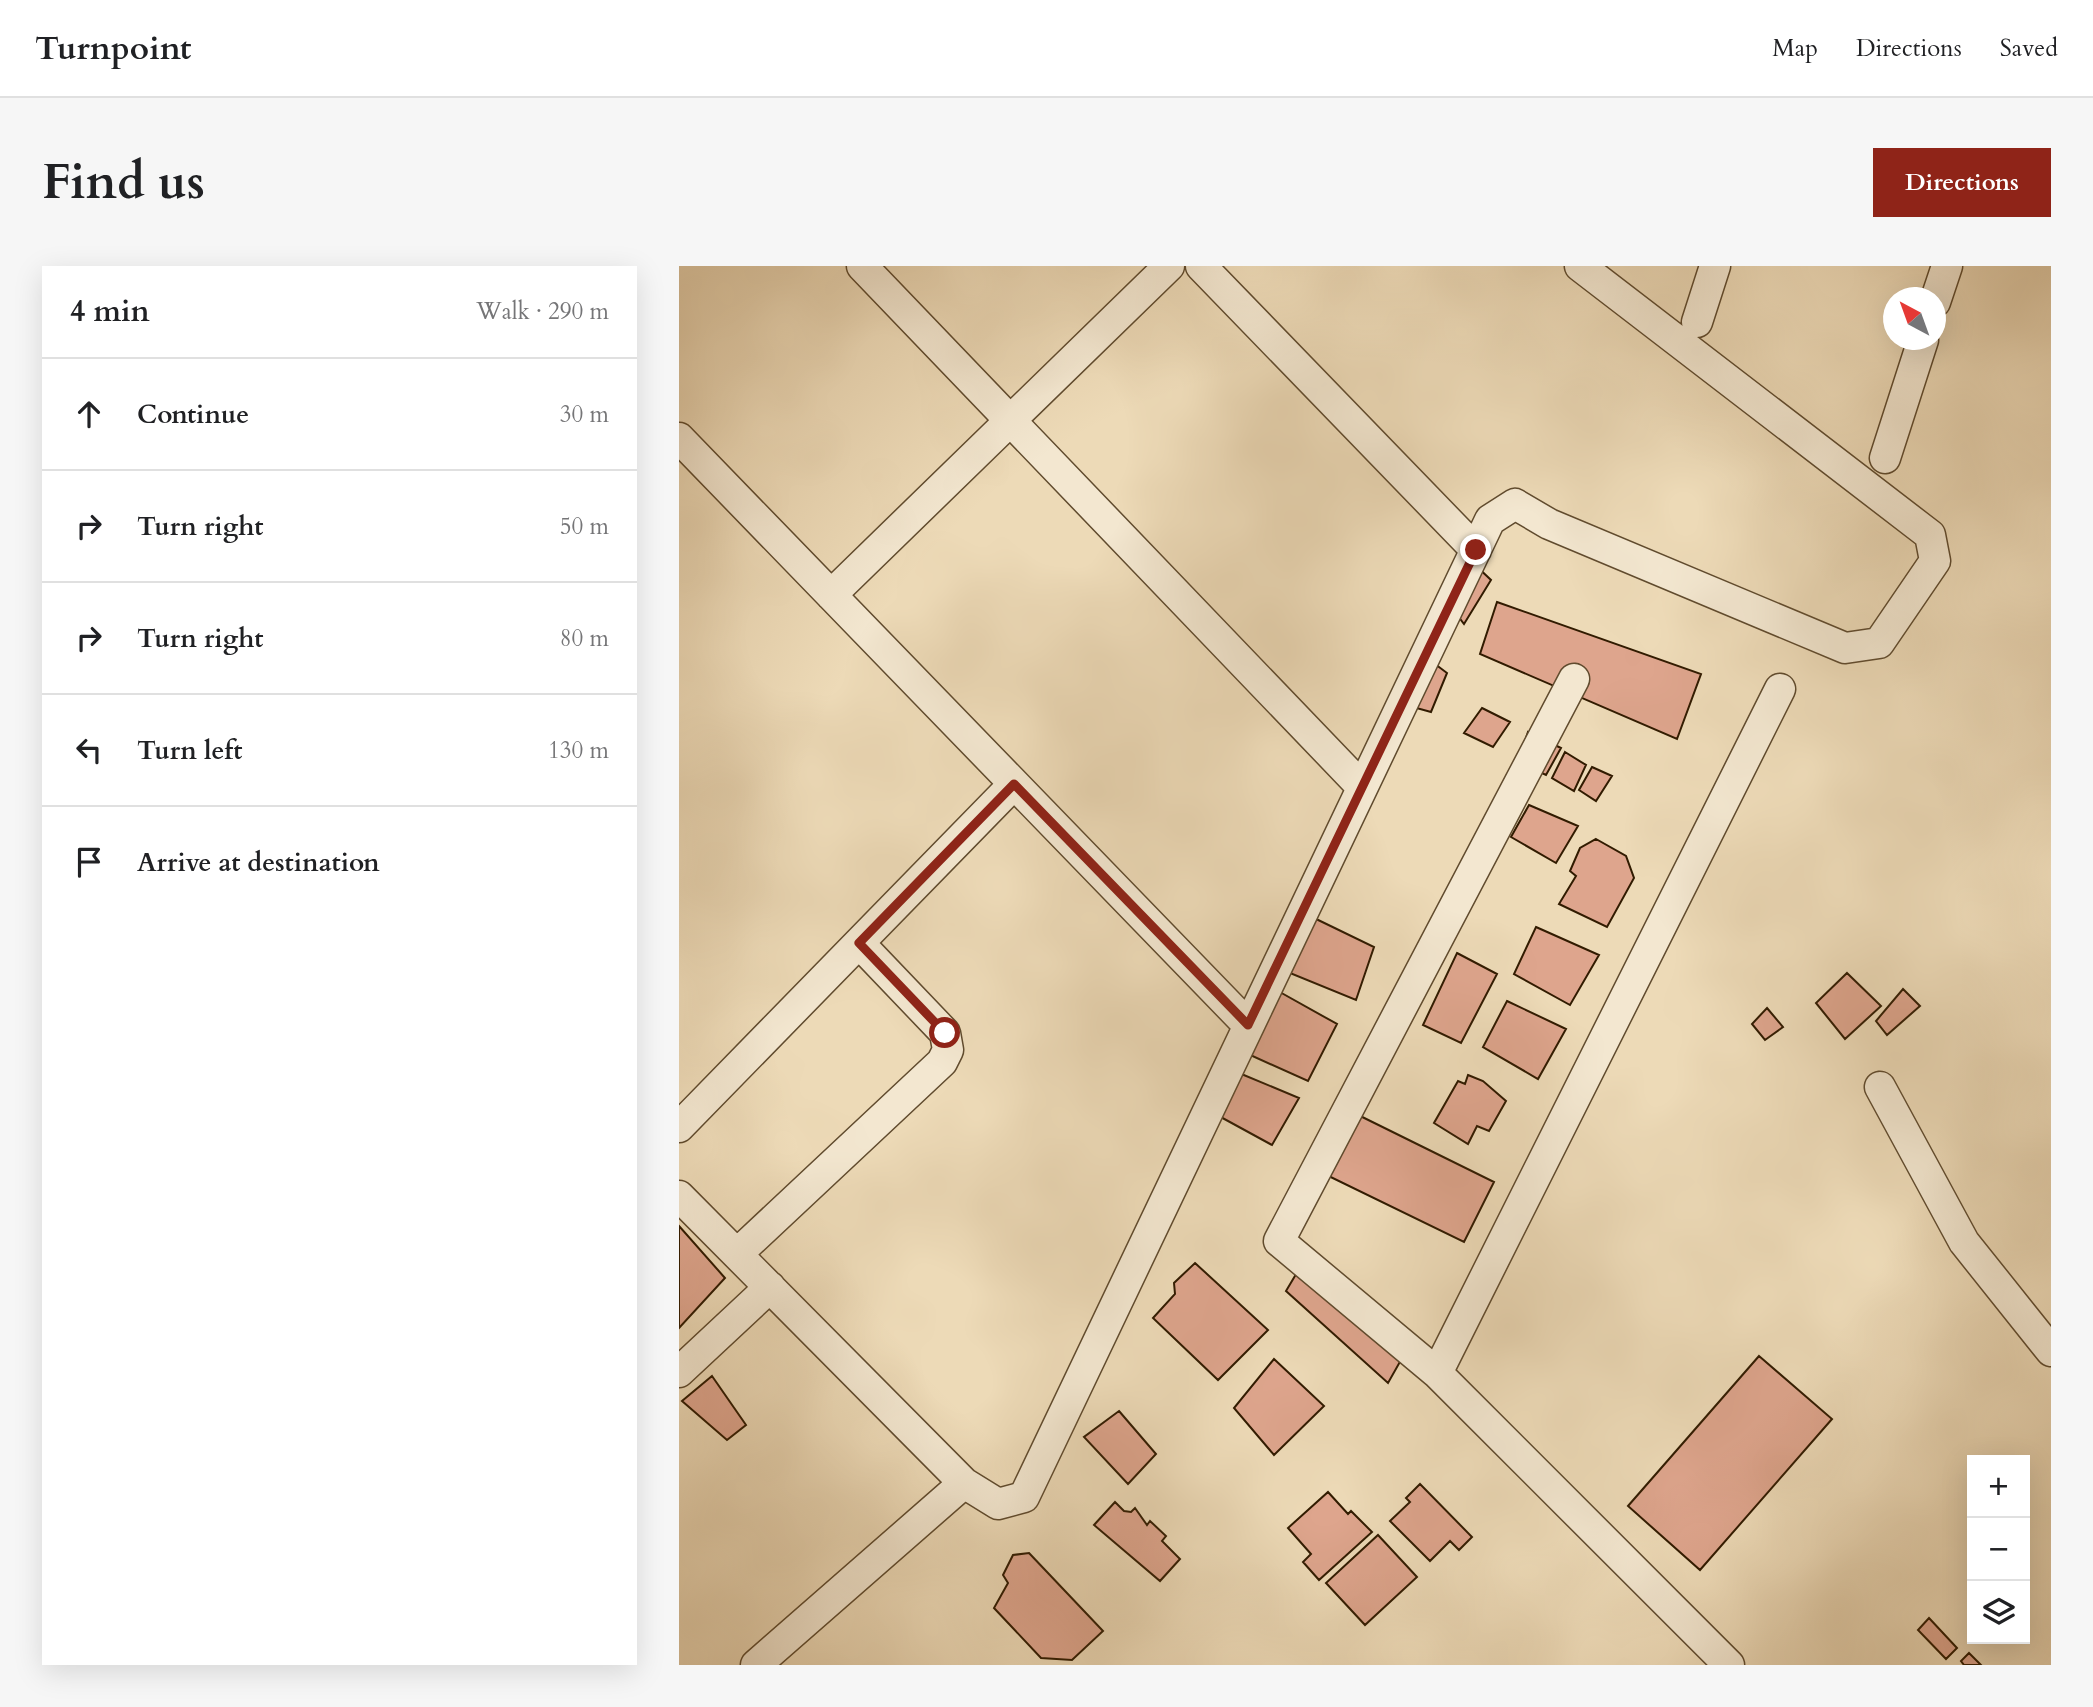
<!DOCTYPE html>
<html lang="en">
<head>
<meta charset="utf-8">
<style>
	body { margin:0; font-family:Cardo,serif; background:#f6f6f6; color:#202124 }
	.controls { position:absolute; right:21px; bottom:21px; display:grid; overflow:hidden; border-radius:0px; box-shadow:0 7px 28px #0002 }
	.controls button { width:63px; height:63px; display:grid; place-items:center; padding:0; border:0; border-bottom:2px solid #e0e0e0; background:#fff; color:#202124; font:35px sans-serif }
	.compass { position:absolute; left:1204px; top:21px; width:63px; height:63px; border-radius:50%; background:#fff; box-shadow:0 7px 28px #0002; rotate:319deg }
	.stop { position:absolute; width:21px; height:21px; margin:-16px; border:5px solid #8f2418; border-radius:50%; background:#fff }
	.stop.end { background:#8f2418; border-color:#fff; box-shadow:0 2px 7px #0008 }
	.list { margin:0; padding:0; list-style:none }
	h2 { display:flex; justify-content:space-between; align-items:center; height:91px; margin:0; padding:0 28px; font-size:30px }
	h2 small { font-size:23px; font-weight:400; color:#757577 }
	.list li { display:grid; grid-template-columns:46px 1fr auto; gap:21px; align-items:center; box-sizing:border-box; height:112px; padding:0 28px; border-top:2px solid #e0e0e0 }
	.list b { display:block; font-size:26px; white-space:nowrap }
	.list em { font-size:23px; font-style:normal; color:#757577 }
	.icon { flex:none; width:38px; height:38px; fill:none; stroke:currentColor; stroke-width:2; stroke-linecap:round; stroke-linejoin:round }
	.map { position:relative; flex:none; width:1372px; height:1399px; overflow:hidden; border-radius:0px }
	header { display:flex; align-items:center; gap:42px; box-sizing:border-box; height:98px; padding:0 35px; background:#fff; border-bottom:2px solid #e0e0e0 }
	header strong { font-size:33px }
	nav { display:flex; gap:38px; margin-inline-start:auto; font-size:24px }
	.intro { display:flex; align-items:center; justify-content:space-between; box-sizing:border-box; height:168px; padding:0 42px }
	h1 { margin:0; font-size:49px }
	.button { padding:18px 32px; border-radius:0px; background:#8f2418; color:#fff; font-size:24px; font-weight:700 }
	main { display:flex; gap:42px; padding:0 42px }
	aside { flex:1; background:#fff; border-radius:0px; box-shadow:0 7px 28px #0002 }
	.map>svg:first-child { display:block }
	.building { fill:#dea58d; stroke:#311b00; stroke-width:2 }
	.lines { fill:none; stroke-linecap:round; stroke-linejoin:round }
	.street-casing { stroke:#604b2e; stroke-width:33 }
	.street { stroke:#f3e7d0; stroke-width:30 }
	.route { stroke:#8f2418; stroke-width:9 }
</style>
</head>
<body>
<header>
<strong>Turnpoint</strong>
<nav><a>Map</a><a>Directions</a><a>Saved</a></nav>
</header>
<div class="intro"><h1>Find us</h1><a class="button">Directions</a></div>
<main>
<aside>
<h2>4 min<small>Walk · 290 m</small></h2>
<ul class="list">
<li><svg class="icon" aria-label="ahead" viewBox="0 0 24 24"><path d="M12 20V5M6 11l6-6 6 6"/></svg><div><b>Continue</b></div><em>30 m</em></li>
<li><svg class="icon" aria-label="right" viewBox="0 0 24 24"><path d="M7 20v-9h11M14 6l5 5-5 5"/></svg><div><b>Turn right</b></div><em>50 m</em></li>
<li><svg class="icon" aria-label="right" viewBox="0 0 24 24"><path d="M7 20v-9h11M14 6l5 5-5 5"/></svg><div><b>Turn right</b></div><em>80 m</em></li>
<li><svg class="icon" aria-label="left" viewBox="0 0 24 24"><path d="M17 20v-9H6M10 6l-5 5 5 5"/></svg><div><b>Turn left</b></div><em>130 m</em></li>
<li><svg class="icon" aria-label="arrive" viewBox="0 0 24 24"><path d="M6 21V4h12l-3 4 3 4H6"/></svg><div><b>Arrive at destination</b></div></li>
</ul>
</aside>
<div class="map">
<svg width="1372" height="1399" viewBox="0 0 1372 1399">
	<rect width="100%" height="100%" fill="#eddab7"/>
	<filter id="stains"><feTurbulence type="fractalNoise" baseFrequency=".00286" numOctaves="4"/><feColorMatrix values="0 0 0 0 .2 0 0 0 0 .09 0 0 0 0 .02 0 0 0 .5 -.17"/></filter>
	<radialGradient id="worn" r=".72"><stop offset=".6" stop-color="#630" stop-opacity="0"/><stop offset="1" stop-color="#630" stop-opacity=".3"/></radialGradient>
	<path class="building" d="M793,296L812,314L785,358L776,346Z
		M818,336L1022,408L998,473L801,388Z
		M756,398L768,407L752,446L730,440Z
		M803,442L831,456L814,481L785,467Z
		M849,466L882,482L867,509L839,496Z
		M886,486L907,499L895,525L873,512Z
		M913,501L933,510L917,535L900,524Z
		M850,539L899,560L877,597L832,571Z
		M917,573L947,590L955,612L928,661L880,638L897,610L891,605L901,582Z
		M633,651L695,681L677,734L606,705Z
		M857,661L920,689L891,739L835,708Z
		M778,687L818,708L782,777L744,759Z
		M1168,707L1202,740L1166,773L1137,737Z
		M1224,723L1241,740L1208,769L1197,755Z
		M599,725L658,758L629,815L569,788Z
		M828,735L887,763L859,813L804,781Z
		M1088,742L1104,761L1086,774L1073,758Z
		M560,807L620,832L593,879L538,849Z
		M789,809L804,815L827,835L810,865L798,860L789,878L755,857L779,815L786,818Z
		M661,840L815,916L785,976L629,900Z
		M0,960L46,1012L0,1062Z
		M632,983L735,1071L709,1117L607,1025Z
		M516,997L589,1064L539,1114L474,1052L496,1028L495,1017Z
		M1080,1090L1153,1153L1021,1304L949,1240Z
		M595,1093L645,1140L595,1189L555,1142Z
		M33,1110L67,1159L48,1174L3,1135Z
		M440,1145L477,1188L449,1218L405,1171Z
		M741,1218L793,1271L780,1284L771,1275L751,1295L711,1255L731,1236L727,1232Z
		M649,1226L669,1248L672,1245L693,1266L640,1314L624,1296L632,1288L609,1262Z
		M436,1236L445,1245L452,1246L456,1242L468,1259L471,1255L487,1270L483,1275L501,1293L481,1315L415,1259Z
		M699,1269L738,1311L686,1359L647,1317Z
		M350,1287L424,1365L393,1394L362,1392L315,1342L329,1317L324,1309L334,1289Z
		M1250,1352L1278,1382L1267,1393L1239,1364Z
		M1290,1387L1302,1399H1285L1282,1395Z"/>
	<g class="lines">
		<g class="street-casing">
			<path id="street" d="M183,0L683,521
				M522,0L797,284
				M1256,36L1268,0
				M1018,56L1036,0
				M0,172L569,759
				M1206,192L1244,74
				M152,329L490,0
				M1201,821L1285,976L1372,1085
				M0,861L335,518
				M0,930L285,1217L319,1238L345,1231L811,254L836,238L870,258L1166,382L1200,377L1256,295L1251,269L901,0
				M58,988L263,796L269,784L266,767L180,677
				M0,1106L91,1021
				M758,1107L600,975L895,413
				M77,1399L285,1217
				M1050,1399L758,1107L1101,423"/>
		</g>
		<use href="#street" class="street"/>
	</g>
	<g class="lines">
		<path class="route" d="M266,767L180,677L335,518L569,759L797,284"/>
	</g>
	<rect width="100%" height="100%" filter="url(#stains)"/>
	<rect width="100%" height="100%" fill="url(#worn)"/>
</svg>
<div class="controls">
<button>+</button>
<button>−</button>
<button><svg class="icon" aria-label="layers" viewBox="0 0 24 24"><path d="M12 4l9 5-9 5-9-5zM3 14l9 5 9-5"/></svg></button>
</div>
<svg class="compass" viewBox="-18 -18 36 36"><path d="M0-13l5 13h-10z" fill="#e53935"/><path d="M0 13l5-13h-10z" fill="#757577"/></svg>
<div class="stop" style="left:266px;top:767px"></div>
<div class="stop end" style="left:797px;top:284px"></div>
</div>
</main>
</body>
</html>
